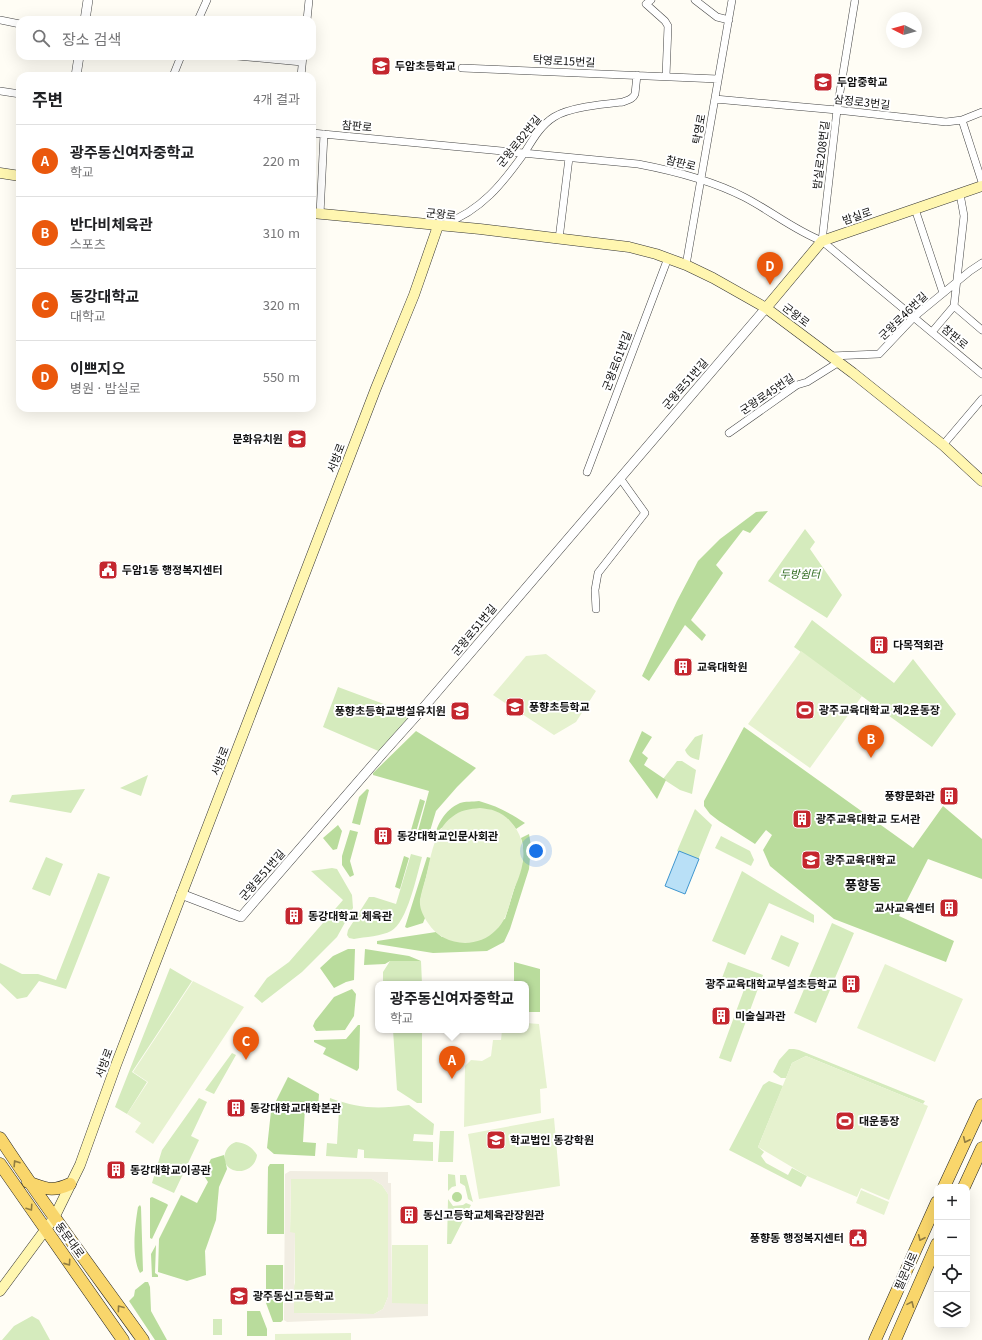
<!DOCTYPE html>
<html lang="ko">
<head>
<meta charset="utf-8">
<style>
	body { margin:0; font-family:Georgia,"Noto Sans KR",serif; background:#f2f2f2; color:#202124 }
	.controls { position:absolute; right:12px; bottom:12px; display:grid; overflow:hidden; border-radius:8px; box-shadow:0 4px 16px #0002 }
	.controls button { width:36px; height:36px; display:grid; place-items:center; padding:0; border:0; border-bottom:1px solid #e0e0e0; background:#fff; color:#202124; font:20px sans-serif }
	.compass { position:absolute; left:886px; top:12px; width:36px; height:36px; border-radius:50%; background:#fff; box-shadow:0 4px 16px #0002; rotate:276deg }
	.you { position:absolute; left:536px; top:851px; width:14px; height:14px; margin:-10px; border:3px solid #fff; border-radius:50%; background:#1a73e8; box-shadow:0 0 0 6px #1a73e833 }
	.badge { display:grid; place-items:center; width:26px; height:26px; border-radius:50%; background:#ea580c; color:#fff; font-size:13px; font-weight:700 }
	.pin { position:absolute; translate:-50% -33px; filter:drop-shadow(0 1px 2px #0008) }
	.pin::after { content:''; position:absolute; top:21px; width:14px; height:12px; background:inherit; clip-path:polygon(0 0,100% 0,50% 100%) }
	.popup { position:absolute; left:375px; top:981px; width:154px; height:52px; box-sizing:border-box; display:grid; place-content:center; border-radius:8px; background:#fff; filter:drop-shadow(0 1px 3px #0005); font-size:13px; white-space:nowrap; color:#757577 }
	.popup b { font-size:15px; color:#202124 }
	.popup::after { content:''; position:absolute; left:50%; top:100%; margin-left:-8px; border:8px solid transparent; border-top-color:#fff }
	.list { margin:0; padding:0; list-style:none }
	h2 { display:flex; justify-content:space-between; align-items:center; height:52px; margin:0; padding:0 16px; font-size:17px }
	h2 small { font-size:13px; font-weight:400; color:#757577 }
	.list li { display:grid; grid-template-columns:26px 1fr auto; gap:12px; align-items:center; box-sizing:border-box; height:72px; padding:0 16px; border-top:1px solid #e0e0e0 }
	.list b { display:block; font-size:15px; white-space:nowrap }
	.list p { margin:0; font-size:13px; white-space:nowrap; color:#757577 }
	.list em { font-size:13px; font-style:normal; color:#757577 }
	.icon { flex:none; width:22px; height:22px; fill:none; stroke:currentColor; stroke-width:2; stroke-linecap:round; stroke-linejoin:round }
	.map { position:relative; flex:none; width:982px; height:1340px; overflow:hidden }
	.search { position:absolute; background:#fff; box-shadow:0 4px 16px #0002; left:16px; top:16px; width:300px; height:44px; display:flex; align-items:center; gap:10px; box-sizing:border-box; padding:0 14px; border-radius:12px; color:#757577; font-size:15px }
	.panel { position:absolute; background:#fff; box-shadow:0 4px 16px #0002; left:16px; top:72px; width:300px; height:340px; border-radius:12px }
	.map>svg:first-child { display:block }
	.green { fill:#d5ebbd }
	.forest { fill:#b9dc9c }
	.pitch { fill:#e6f2cf }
	.plaza { fill:#f1ede2; fill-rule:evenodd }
	.water { fill:#b9e0f7; stroke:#3f96cf }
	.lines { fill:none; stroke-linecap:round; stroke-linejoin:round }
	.minor-casing { stroke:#444; stroke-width:8 }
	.tertiary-casing { stroke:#444; stroke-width:10 }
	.secondary-casing { stroke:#333; stroke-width:11 }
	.primary-casing { stroke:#222; stroke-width:13 }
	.minor { stroke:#fff; stroke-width:7 }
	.tertiary { stroke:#fff; stroke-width:9 }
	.secondary { stroke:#fff6b0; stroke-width:10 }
	.primary { stroke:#f9d66b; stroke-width:12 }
	.oneway { stroke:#917d42 }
	.labels { text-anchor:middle; stroke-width:4; stroke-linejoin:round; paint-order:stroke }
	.street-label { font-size:11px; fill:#111; stroke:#fff }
	.poi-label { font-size:11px; font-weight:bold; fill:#111; stroke:#fff; text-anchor:start }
	.park-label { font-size:11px; font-style:italic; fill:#2f6b1f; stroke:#fff }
	.quarter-label { font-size:13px; font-weight:bold; fill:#111; stroke:#fff }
</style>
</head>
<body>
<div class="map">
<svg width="982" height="1340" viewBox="0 0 982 1340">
	<rect width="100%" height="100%" fill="#fffdf5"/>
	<path class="green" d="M805,529L815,542L810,549L842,595L827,618L768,581Z
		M812,620L894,683L913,659L956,714L932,747L794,647Z
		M338,687L416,716L383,753L323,727Z
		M703,734L699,760C693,759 687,756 685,750L695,737Z
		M677,761H682L696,770L692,794L680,790L663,779Z
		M148,775L141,796L120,788Z
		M85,789L71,813L9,802L12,795Z
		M695,809L712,825L698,860L677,851Z
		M721,836L750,851L754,860L751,866L715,848Z
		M411,854L422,857C417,875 407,923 391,931C382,936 365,937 354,939L349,938L347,935L348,930L369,897H374L396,904Z
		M46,857L63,864L50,896L32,889Z
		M332,868L337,869L352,895L353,908L337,937L302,972L262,1003L254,996L267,978L289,962L343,900L311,871Z
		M742,871L814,915V923L769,903L745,955L712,941Z
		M98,873L110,877L66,989L39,981L27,997L17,999L0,983V963L22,974H38L56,980Z
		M832,923L854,933L816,1023L794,1013Z
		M781,935L799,943L789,967L771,959Z
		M390,961H421L422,984H383V972Z
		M728,962L763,975L731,1062L719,1058L745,987L722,978Z
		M170,968L192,981L132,1072L147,1082L127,1114L115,1107Z
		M393,1030H422V1103H417L397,1090Z
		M789,1049H794L799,1050L925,1101L923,1104L806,1056L792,1063L786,1078H781L773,1072L779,1060Z
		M232,1053L236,1055L214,1094L205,1090Z
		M769,1081L783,1086L758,1147L764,1152L761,1156L766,1163L788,1175L792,1168L807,1176L801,1187L729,1150L763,1085Z
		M199,1098L207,1102L191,1136L199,1140L174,1193L152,1183L162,1150Z
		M330,1098C360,1109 378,1109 409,1105L434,1124L433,1135L414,1134L413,1141L433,1142V1161L364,1158V1150L358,1149L357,1158L326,1156L327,1143L337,1144L339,1110L329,1109Z
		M440,1131H454L453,1162H438Z
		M236,1142C246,1143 252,1147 257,1155C256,1167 242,1175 231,1169C219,1162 225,1145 236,1142Z
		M448,1174L455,1175L456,1186L452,1187L448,1191Z
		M460,1175H466L473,1202L468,1199L465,1186L460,1183Z
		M448,1199L453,1206L463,1205L466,1203L471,1205L451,1244H447Z
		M32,1316L39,1320L50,1340H2L14,1326Z
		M213,1319H222V1335H213Z"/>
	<path class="forest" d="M768,511L750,533L743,530L716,565L723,573L691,620L706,635L702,641L685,625L649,681L642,676L677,601L698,561L720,539L756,512Z
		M744,727L913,848L943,806L982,839V879L928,859L899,916L954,941L946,962L834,919L770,866L763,850L772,835L766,830L755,844L719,821L710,814L704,806V801Z
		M416,731L476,768L457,787L436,811L427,841L416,838L429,791L373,775V773Z
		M642,731L652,737L642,753L648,758L644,765L666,780L657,799L629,761Z
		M367,789L369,790L360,825L352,823L359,797Z
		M420,799L425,801L416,832L411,830Z
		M479,801C497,806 510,813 525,823L516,829L508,819L441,828L435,841H433C437,825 444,810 460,803C465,801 473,802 479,801Z
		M338,825L342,831L337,849L333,850L323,838Z
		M350,830L358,832L350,861L354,875L350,877L342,865V856Z
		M529,834L531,846L529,869L510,929L504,942L487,951L433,953L377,944V941L436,932L442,937L505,919L523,860V845L521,838Z
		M404,856L409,858L400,889L395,887Z
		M427,857L431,858L420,901L425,918L423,923L407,928L405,927Z
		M348,949H355L354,980L346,982L334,988L320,968L333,956Z
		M365,949L409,956L421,961H390L385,964L364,965Z
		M514,962L540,969V1012H526V984H514Z
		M352,989L356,994L354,1016L345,1030L316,1031L313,1026L315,1021L334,997Z
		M358,1025H360L359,1068L357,1071L323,1054L326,1048L314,1042V1040L346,1039Z
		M288,1077L319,1094L318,1108H305L303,1142L316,1143L315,1156L274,1154L267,1148L271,1111Z
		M224,1155L227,1169L219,1187L216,1220L205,1251L206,1275L187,1281L158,1272L159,1239L181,1195L197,1203L208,1182L203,1174L211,1159Z
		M270,1164H284V1234H267L268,1167Z
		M452 1197a5 5 0 1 1 10 0a5 5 0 1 1-10 0Z
		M152,1197L167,1204L168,1205L152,1239L150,1238V1198Z
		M140,1205L141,1207L143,1271L140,1273C131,1256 135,1225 138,1207Z
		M156,1245L155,1273L158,1275V1277H152L151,1254Z
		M266,1265H283V1320L281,1322H273L266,1303Z
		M145,1282H148L150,1287L151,1311L167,1340H155L129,1301L134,1296L135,1290Z
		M247,1311H260L267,1329V1336H247Z"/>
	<path class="pitch" d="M801,651L862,696L810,768L748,724Z
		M546,654L596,691L576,722L554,735L493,695L526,656Z
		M480,808C485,809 491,809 495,811C514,818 526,840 523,860C522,871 517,882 513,892C509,905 507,920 496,930C477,950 442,946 428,923C424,917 419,908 420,900C421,893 424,884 426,877C431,857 434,830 452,817C460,810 470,809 480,808Z
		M885,964L963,999L935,1062L857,1028Z
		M193,981L244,1007L153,1144L135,1132L141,1123L127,1114L148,1082L133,1072Z
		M526,1023L539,1024L547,1088L540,1089L541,1113L464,1127L465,1066L471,1060L482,1061L491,1056L493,1040H501L502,1030H526Z
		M806,1056L928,1106L889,1200L861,1188L857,1197L807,1176L758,1147L792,1063Z
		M554,1118L560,1186L479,1199L468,1134Z
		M291,1179H372L382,1185L388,1194V1297L383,1309L374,1314L284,1313L295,1283V1233H290Z
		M861,1190L889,1202L884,1215L856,1203Z
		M392,1245H428V1304H392Z
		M351,1333V1340H275V1334Z"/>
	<path class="plaza" d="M290,1171L388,1172V1183H391L392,1303L428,1304V1316L287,1322L284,1320L285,1174ZM291,1179H372L382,1185L388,1194V1297L383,1309L374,1314L294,1313L295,1233L290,1232Z"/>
	<path class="water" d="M679,851L699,859L685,894L665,886Z"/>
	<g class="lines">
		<g class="minor-casing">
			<path id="minor" d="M651,0L646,4L665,21L668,26L666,76
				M695,0L717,17L729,20
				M0,20L20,24
				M198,20L207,0
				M307,20L309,0
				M237,56L302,62
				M462,68L718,79
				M173,76L181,56
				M301,76L303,56
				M0,91L20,94
				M715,99L837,110L946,122L962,120L982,112
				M962,120L982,182
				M312,133L638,164C675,171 711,180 744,197C771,211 794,230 822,241L982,374
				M915,209L943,293
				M320,214L324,134
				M444,224C481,211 503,183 525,152C533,139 541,125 554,117C570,107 604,104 623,102C628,100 633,99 635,94L637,75
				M559,239L569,158
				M822,241L837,110L855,0
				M686,265L732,0
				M954,306L982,330
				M932,332L954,306L964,216L960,194
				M831,356L879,354L914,317L970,271L982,263
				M729,433L797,385L807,382L839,362
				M943,445L982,399
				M587,472L668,258
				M596,609L595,590L598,573L645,513L620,478"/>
		</g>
		<g class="tertiary-casing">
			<path id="tertiary" d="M85,20L88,0
				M76,76L79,56
				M181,894L241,917L383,753L418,714L766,308"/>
		</g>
		<g class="secondary-casing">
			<path id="secondary" d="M0,173L20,176
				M312,213L480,229L629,247L656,254L686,265L713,278L766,308L853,373L943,445L982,481
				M766,308L822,241L982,186
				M0,1291L54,1218L80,1165L116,1065L376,388L414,295L438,226"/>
		</g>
		<g class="primary-casing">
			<path id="primary" d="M0,1138C45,1207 95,1273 143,1340
				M0,1164L123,1340
				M28,1182C45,1189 53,1192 70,1184
				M944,1187L982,1105
				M964,1187L982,1148
				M875,1340L937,1202
				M895,1340L937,1244"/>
		</g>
		<use href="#minor" class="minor"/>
		<use href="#tertiary" class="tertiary"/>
		<use href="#secondary" class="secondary"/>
		<use href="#primary" class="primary"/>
	</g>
	<defs><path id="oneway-chevron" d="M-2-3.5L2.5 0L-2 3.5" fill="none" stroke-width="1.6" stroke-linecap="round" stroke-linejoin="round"/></defs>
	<g class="oneway">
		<use href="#oneway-chevron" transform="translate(966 1140) rotate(115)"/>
		<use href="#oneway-chevron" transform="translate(16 1163) rotate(-123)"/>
		<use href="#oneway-chevron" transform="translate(30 1208) rotate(56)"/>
		<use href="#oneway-chevron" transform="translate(921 1238) rotate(115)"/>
		<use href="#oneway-chevron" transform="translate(68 1263) rotate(55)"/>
		<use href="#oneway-chevron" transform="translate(911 1304) rotate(-66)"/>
		<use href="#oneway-chevron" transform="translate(120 1308) rotate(-126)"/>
	</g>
	<defs>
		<g id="school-square" transform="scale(1)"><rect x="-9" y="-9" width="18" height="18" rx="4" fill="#c4262e" stroke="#fff"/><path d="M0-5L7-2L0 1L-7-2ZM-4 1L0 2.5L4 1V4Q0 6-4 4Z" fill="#fff"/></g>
		<g id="civic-square" transform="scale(1)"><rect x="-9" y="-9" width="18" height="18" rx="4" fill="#c4262e" stroke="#fff"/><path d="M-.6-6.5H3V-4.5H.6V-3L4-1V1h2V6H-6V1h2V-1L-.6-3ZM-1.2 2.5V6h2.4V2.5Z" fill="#fff"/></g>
		<g id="building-square" transform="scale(1)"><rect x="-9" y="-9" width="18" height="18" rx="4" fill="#c4262e" stroke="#fff"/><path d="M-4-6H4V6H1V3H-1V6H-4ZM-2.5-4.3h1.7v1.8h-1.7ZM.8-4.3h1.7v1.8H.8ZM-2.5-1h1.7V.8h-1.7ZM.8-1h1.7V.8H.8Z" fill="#fff"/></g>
		<g id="stadium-square" transform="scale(1)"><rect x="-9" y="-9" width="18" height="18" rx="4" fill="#c4262e" stroke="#fff"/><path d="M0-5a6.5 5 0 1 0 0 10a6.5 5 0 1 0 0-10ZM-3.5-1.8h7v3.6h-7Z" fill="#fff"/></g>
		<g id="university-square" transform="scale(1)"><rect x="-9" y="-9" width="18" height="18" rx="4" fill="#c4262e" stroke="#fff"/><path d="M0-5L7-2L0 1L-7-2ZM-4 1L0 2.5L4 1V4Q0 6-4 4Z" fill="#fff"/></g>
	</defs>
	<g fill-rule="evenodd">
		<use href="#school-square" x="381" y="66"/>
		<use href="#school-square" x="823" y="82"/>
		<use href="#school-square" x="297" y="439"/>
		<use href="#civic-square" x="108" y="570"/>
		<use href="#building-square" x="879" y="645"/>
		<use href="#building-square" x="683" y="667"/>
		<use href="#school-square" x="515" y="707"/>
		<use href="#stadium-square" x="805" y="710"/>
		<use href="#school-square" x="460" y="711"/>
		<use href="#building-square" x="949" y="796"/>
		<use href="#building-square" x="802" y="819"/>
		<use href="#building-square" x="383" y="836"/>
		<use href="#university-square" x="811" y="860"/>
		<use href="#building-square" x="949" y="908"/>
		<use href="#building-square" x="294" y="916"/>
		<use href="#building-square" x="851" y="984"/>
		<use href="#building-square" x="721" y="1016"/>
		<use href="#building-square" x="236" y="1108"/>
		<use href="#stadium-square" x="845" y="1121"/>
		<use href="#school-square" x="496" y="1140"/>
		<use href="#building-square" x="116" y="1170"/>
		<use href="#building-square" x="409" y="1215"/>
		<use href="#civic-square" x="858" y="1238"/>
		<use href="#school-square" x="239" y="1296"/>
	</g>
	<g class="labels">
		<g class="street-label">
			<text transform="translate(564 61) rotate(3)" y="4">탁영로15번길</text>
			<text transform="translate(862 102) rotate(6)" y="4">삼정로3번길</text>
			<text transform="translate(357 126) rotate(5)" y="4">참판로</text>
			<text transform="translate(699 129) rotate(-80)" y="4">탁영로</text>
			<text transform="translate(519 141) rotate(-51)" y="4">군왕로82번길</text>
			<text transform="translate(821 155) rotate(-83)" y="4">밤실로208번길</text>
			<text transform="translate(681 163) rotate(14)" y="4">참판로</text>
			<text transform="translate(441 214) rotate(6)" y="4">군왕로</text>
			<text transform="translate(857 216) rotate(-19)" y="4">밤실로</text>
			<text transform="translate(796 315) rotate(37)" y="4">군왕로</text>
			<text transform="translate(903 316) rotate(-44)" y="4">군왕로46번길</text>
			<text transform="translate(955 337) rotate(40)" y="4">참판로</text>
			<text transform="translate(617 361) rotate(-69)" y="4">군왕로61번길</text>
			<text transform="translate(685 384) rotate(-49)" y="4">군왕로51번길</text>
			<text transform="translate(767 394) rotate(-34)" y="4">군왕로45번길</text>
			<text transform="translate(336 458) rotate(-69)" y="4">서방로</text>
			<text transform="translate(474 630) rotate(-50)" y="4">군왕로51번길</text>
			<text transform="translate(220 761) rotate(-69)" y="4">서방로</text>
			<text transform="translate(262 875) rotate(-49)" y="4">군왕로51번길</text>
			<text transform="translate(104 1063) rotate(-70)" y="4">서방로</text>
			<text transform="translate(70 1240) rotate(54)" y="4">동문대로</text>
			<text transform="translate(906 1271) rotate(-66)" y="4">필문대로</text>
		</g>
		<g class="poi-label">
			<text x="395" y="70">두암초등학교</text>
			<text x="837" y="86">두암중학교</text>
			<text x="283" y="443" text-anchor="end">문화유치원</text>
			<text x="122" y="574">두암1동 행정복지센터</text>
			<text x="893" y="649">다목적회관</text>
			<text x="697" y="671">교육대학원</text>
			<text x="529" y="711">풍향초등학교</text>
			<text x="819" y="714">광주교육대학교 제2운동장</text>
			<text x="446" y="715" text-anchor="end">풍향초등학교병설유치원</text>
			<text x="935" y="800" text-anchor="end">풍향문화관</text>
			<text x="816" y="823">광주교육대학교 도서관</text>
			<text x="397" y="840">동강대학교인문사회관</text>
			<text x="825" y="864">광주교육대학교</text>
			<text x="935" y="912" text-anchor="end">교사교육센터</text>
			<text x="308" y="920">동강대학교 체육관</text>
			<text x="837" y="988" text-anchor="end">광주교육대학교부설초등학교</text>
			<text x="735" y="1020">미술실과관</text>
			<text x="250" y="1112">동강대학교대학본관</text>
			<text x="859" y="1125">대운동장</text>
			<text x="510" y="1144">학교법인 동강학원</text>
			<text x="130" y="1174">동강대학교이공관</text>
			<text x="423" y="1219">동신고등학교체육관장원관</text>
			<text x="844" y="1242" text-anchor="end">풍향동 행정복지센터</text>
			<text x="253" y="1300">광주동신고등학교</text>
		</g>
		<g class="park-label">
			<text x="800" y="578">두방쉼터</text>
		</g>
		<g class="quarter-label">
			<text x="863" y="890">풍향동</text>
		</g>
	</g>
</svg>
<div class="controls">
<button>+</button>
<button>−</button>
<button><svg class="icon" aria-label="locate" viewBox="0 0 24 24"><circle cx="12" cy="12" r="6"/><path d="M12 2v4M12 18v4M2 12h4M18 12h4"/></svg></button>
<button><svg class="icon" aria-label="layers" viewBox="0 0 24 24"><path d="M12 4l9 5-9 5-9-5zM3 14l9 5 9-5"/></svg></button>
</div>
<svg class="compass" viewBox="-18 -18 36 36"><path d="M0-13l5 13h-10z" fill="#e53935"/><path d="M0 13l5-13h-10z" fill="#757577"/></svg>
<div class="you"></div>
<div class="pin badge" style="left:452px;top:1079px">A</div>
<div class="popup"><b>광주동신여자중학교</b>학교</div>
<div class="pin badge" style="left:871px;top:758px">B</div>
<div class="pin badge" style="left:246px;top:1060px">C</div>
<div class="pin badge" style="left:770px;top:285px">D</div>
<div class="search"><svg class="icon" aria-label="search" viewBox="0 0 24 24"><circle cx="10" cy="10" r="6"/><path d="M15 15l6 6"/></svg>장소 검색</div>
<section class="panel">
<h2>주변<small>4개 결과</small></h2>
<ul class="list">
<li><span class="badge">A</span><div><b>광주동신여자중학교</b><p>학교</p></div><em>220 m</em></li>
<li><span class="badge">B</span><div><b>반다비체육관</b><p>스포츠</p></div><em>310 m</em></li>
<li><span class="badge">C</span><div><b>동강대학교</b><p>대학교</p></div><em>320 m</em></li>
<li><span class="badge">D</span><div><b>이쁘지오</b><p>병원 · 밤실로</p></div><em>550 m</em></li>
</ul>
</section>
</div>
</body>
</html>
